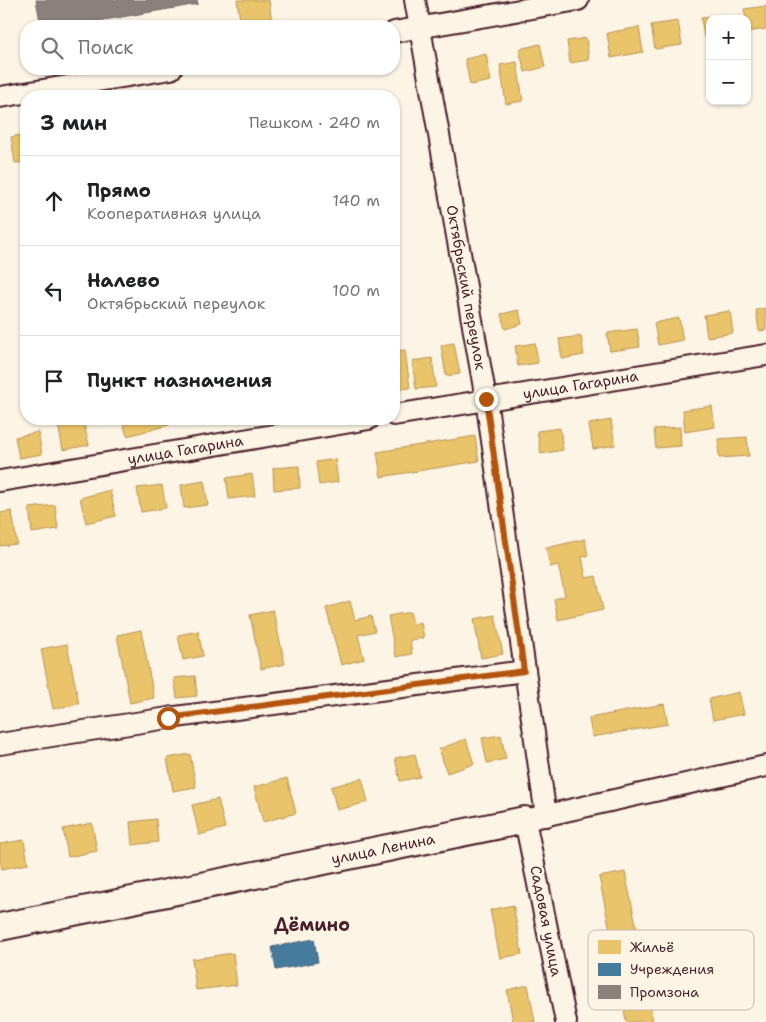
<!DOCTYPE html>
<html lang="ru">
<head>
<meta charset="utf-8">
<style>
	body { margin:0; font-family:"Shantell Sans",sans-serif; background:#f6f6f6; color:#202124 }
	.controls { position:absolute; right:15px; top:15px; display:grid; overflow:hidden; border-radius:10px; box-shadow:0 1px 4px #0004 }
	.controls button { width:45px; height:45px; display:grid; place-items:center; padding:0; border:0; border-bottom:1px solid #e0e0e0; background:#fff; color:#202124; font:25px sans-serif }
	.stop { position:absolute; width:15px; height:15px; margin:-11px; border:4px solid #b45309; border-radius:50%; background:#fff }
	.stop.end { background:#b45309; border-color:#fff; box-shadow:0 1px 5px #0008 }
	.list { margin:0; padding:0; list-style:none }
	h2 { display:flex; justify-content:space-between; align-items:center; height:65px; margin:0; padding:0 20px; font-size:21px }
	h2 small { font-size:16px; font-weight:400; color:#757577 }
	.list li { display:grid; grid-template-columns:32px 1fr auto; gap:15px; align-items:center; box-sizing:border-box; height:90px; padding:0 20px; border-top:1px solid #e0e0e0 }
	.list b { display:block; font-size:19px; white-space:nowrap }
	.list p { margin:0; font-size:16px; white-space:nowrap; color:#757577 }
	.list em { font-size:16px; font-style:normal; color:#757577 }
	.icon { flex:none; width:28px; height:28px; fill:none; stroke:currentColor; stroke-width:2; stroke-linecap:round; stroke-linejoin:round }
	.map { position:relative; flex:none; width:766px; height:1022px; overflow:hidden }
	.search { position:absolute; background:#fff; box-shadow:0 1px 4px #0004; left:20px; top:20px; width:380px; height:55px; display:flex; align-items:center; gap:12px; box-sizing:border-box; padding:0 18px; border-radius:20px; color:#757577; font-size:19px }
	.panel { position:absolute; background:#fff; box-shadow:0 1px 4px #0004; left:20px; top:90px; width:380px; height:335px; border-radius:20px }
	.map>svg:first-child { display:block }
	.homes { fill:#e9c46a; stroke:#b99257 }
	.public { fill:#457b9d; stroke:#465f7b }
	.industry { fill:#8a817c; stroke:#776464 }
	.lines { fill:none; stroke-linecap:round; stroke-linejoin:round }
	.minor-casing { stroke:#4a1f2b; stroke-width:24 }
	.tertiary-casing { stroke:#4a1f2b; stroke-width:30 }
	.minor { stroke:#fcf5e5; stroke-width:20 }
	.tertiary { stroke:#fcf5e5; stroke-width:26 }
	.route { stroke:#b45309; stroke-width:6 }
	.labels { text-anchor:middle; stroke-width:5; stroke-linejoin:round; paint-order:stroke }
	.street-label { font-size:15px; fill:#4a1f2b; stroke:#fcf5e5 }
	.quarter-label { font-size:18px; font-weight:bold; fill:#4a1f2b; stroke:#fcf5e5 }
	.key { fill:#fcf5e5; stroke:#c7b5ad; stroke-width:1 }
	.key-label { font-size:14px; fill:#4a1f2b }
</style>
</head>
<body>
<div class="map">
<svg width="766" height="1022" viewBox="0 0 766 1022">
	<rect width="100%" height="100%" fill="#fcf5e5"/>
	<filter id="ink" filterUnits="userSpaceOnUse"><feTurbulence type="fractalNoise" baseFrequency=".02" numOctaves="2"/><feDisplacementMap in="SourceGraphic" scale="10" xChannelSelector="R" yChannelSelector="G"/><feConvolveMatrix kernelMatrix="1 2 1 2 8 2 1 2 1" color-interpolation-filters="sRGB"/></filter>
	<g filter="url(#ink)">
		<path class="homes" d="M237,0H269L272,23L250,26H241Z
			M766,6V29L747,32V19H746L744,9Z
			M720,15L721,19H710V36L704,37L701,18Z
			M678,21L682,45L655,49L651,25Z
			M639,27L643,52L611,58L607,33Z
			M586,38L589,60L570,63L567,41Z
			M540,44L545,67L525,72L519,49Z
			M486,54L491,81L470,85L465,59Z
			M517,62L523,101L506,104L500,65Z
			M26,134V162L15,163L11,137Z
			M766,308V330L759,331L756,310Z
			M519,310L522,324L505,329L501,314Z
			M730,311L733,333L707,337L704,315Z
			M679,318L683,340L658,345L654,323Z
			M637,329L640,347L610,351L607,333Z
			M581,336L584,355L562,359L559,339Z
			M454,343L460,374L446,376L441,345Z
			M535,343L538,363L518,366L515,346Z
			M405,350L410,388L394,390V351Z
			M432,358L436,387L416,389L412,361Z
			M712,406L715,427L685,432L683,410Z
			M122,419H167L169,425L127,436Z
			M83,420L89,445L63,450L58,425Z
			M611,420L615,445L593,449L589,424Z
			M680,427L681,446L656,448L654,429Z
			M560,428L563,450L541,454L537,431Z
			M38,432L42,454L19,458L15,437Z
			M475,436L479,461L381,477L377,452Z
			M747,437L749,456L719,458L718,439Z
			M335,459L338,482L319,485L316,462Z
			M299,466L300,488L274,490L273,468Z
			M252,474L255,496L229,499L226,478Z
			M204,481L208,505L184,508L181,485Z
			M162,485L166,508L141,512L137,488Z
			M110,490L116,516L86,523L80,498Z
			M55,505L58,529L32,533L29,508Z
			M12,511L17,544L0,546V513Z
			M585,539L588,556L582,557L586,578L596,576L603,610L558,620L554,599L565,596L558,565L550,567L546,548Z
			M350,601L355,620L371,616L375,631L358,635L364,659L341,665L326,608Z
			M273,610L285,664L261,669L250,615Z
			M410,612L413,624L421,622L424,638L410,640L412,654L396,657L388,616Z
			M495,615L503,654L481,658L474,619Z
			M141,630L154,698L130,703L117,635Z
			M198,631L203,656L183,660L178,635Z
			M67,644L79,704L53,709L41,649Z
			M195,676L197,696L177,698L174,678Z
			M739,692L744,714L713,720L709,699Z
			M664,704L668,724L592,737L589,718Z
			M501,735L506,759L487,763L482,738Z
			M466,739L474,764L447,773L439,749Z
			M190,754L196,787L173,791L167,758Z
			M415,754L420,777L400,781L395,758Z
			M287,778L296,813L263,822L254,787Z
			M362,778L368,802L337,810L331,787Z
			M218,799L225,828L199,835L192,805Z
			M156,819L158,842L132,845L130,822Z
			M92,823L97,851L68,857L63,829Z
			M24,840L28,864L2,869L0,860V844Z
			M625,872L638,934L612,940L599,877Z
			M513,905L522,954L500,958L490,910Z
			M233,953L237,985L196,990L192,959Z
			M528,985L535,1022H513L507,990Z
			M649,998L653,1022H626L623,1002Z"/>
		<path class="public" d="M314,939L318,962L276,970L272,947Z"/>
		<path class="industry" d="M36,0H197L198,4L69,26H41Z"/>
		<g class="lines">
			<g class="minor-casing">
				<g id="minor">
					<path id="s1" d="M415,0L486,399L546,816"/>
					<path d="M394,32L578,0"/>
					<path d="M0,97L171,69"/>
					<path id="s2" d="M394,415L766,355"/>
					<path id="s3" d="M0,481L369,419"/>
					<path d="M0,744L168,718L525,671"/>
					<path d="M566,1022L525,820L766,766"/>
				</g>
			</g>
			<g class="tertiary-casing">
				<g id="tertiary">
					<path id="s4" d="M0,927L525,820"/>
				</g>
			</g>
			<use href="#minor" class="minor"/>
			<use href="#tertiary" class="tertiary"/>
		</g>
	</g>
	<g class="lines" filter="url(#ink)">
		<path class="route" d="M168,718L524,671L486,399"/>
	</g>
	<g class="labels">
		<g class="street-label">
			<text dy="5" stroke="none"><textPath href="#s1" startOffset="292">Октябрьский переулок</textPath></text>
			<text dy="5" stroke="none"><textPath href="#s2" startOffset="189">улица Гагарина</textPath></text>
			<text dy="5" stroke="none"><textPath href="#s3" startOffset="188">улица Гагарина</textPath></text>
			<text dy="5" stroke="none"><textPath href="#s4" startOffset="391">улица Ленина</textPath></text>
			<text transform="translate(546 921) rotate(79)" y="5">Садовая улица</text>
		</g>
		<g class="quarter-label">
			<text x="312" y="931">Дёмино</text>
		</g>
	</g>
	<rect x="588" y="930" width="166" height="80" rx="8" class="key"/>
	<rect x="598" y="940" width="23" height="14" fill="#e9c46a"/>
	<rect x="598" y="963" width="23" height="13" fill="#457b9d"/>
	<rect x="598" y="985" width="23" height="14" fill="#8a817c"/>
	<g class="key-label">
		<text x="630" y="952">Жильё</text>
		<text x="630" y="974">Учреждения</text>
		<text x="630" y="997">Промзона</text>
	</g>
</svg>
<div class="controls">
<button>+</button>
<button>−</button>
</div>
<div class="stop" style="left:168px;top:718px"></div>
<div class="stop end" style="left:486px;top:399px"></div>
<div class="search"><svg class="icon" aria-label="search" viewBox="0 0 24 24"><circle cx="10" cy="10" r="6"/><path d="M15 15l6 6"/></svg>Поиск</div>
<section class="panel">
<h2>3 мин<small>Пешком · 240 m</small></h2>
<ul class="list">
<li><svg class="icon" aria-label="ahead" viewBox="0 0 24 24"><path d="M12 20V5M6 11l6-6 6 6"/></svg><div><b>Прямо</b><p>Кооперативная улица</p></div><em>140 m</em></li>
<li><svg class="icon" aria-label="left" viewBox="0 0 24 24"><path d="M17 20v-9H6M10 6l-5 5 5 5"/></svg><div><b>Налево</b><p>Октябрьский переулок</p></div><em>100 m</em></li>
<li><svg class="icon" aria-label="arrive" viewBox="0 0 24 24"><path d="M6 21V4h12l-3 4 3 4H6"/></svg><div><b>Пункт назначения</b></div></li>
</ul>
</section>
</div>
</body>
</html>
